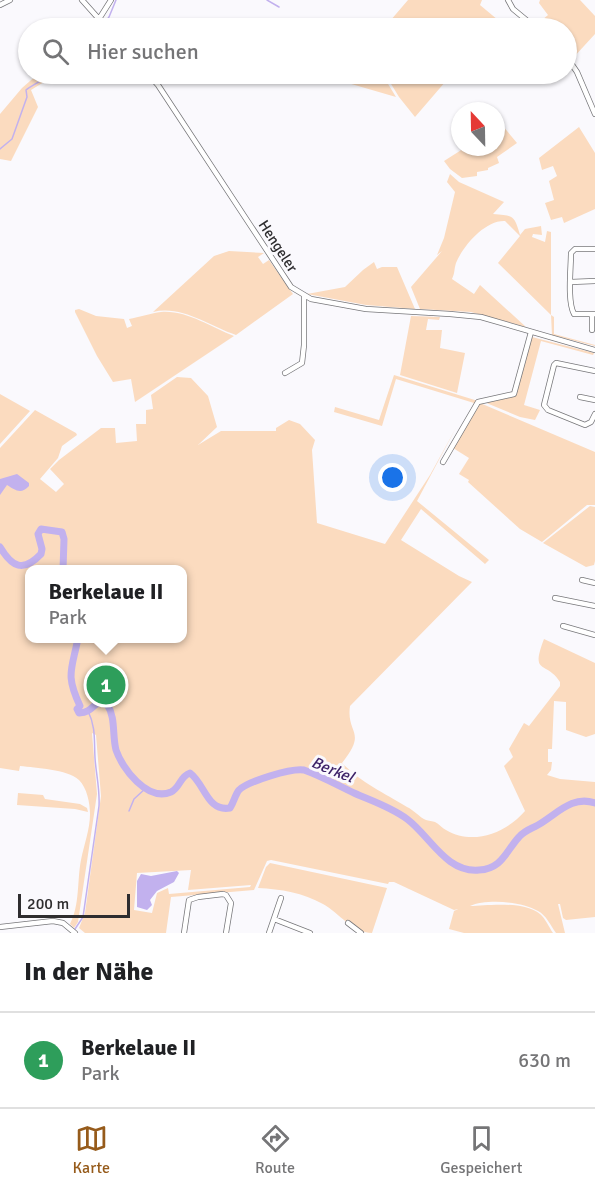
<!DOCTYPE html>
<html lang="de">
<head>
<meta charset="utf-8">
<style>
	body { margin:0; font-family:Signika,sans-serif; background:#f6f6f6; color:#202124 }
	.compass { position:absolute; left:451px; top:102px; width:54px; height:54px; border-radius:50%; background:#fff; box-shadow:0 2px 4px #0004; rotate:338deg }
	.scale { position:absolute; left:18px; bottom:15px; width:112px; box-sizing:border-box; padding-left:6px; border:3px solid #2e2d2f; border-top:0; font-size:16px; line-height:21px; white-space:nowrap; color:#2e2d2f; -webkit-text-stroke:4px #faf9fd; paint-order:stroke }
	.you { position:absolute; left:393px; top:478px; width:21px; height:21px; margin:-15px; border:4px solid #fff; border-radius:50%; background:#1a73e8; box-shadow:0 0 0 9px #1a73e833 }
	.badge { display:grid; place-items:center; width:39px; height:39px; border-radius:50%; background:#965b1b; color:#fff; font-size:20px; font-weight:700 }
	.pin { position:absolute; translate:-50% -50%; border:3px solid #fff; box-shadow:0 2px 6px #0006 }
	.popup { position:absolute; left:25px; top:565px; width:162px; height:78px; box-sizing:border-box; display:grid; place-content:center; border-radius:12px; background:#fff; filter:drop-shadow(0 2px 4px #0005); font-size:20px; white-space:nowrap; color:#757577 }
	.popup b { font-size:22px; color:#202124 }
	.popup::after { content:''; position:absolute; left:50%; top:100%; margin-left:-12px; border:12px solid transparent; border-top-color:#fff }
	.list { margin:0; padding:0; list-style:none }
	h2 { display:flex; justify-content:space-between; align-items:center; height:78px; margin:0; padding:0 24px; font-size:26px }
	h2 small { font-size:20px; font-weight:400; color:#757577 }
	.list li { display:grid; grid-template-columns:39px 1fr auto; gap:18px; align-items:center; box-sizing:border-box; height:96px; padding:0 24px; border-top:2px solid #e0e0e0 }
	.list b { display:block; font-size:22px; white-space:nowrap }
	.list p { margin:0; font-size:20px; white-space:nowrap; color:#757577 }
	.list em { font-size:20px; font-style:normal; color:#757577 }
	.icon { flex:none; width:33px; height:33px; fill:none; stroke:currentColor; stroke-width:2; stroke-linecap:round; stroke-linejoin:round }
	.map { position:relative; flex:none; width:595px; height:933px; overflow:hidden }
	.search { position:absolute; background:#fff; box-shadow:0 2px 4px #0004; left:18px; right:18px; top:18px; height:66px; display:flex; align-items:center; gap:15px; box-sizing:border-box; padding:0 21px; border-radius:33px; color:#757577; font-size:22px }
	.sheet { height:174px; background:#fff }
	nav { display:flex; justify-content:space-around; align-items:center; box-sizing:border-box; height:84px; border-top:2px solid #e0e0e0; background:#fff; font-size:16px; color:#757577 }
	nav a { display:grid; justify-items:center; gap:3px }
	nav .on { color:#965b1b }
	.map>svg:first-child { display:block }
	.green { fill:#fbdbbf; fill-rule:evenodd }
	.water { fill:#c2b1ee }
	.lines { fill:none; stroke-linecap:round; stroke-linejoin:round }
	.stream { stroke:#c2b1ee; stroke-width:1.5 }
	.river { stroke:#c2b1ee; stroke-width:7 }
	.minor-casing { stroke:#77777a; stroke-width:6 }
	.minor { stroke:#fff; stroke-width:4.5 }
	.labels { text-anchor:middle; stroke-width:6; stroke-linejoin:round; paint-order:stroke }
	.street-label { font-size:15px; fill:#2e2d2f; stroke:#faf9fd }
	.water-label { font-size:16px; font-style:italic; fill:#3e2369; stroke:#faf9fd }
</style>
</head>
<body>
<div class="map">
<svg width="595" height="933" viewBox="0 0 595 933">
	<rect width="100%" height="100%" fill="#faf9fd"/>
	<path class="green" d="M408,0H482L480,5L498,20L491,28H384Z
		M540,0H580L595,16V34L573,58L567,51L566,28H540L536,25L548,15L539,3Z
		M281,22L344,23L354,28H285Z
		M38,74H57L31,90L38,107L11,161L0,159V114L22,88Z
		M316,74H382L396,97L317,74Z
		M385,74H452L415,117L399,97Z
		M502,125L517,143L497,157L499,163L488,168V170L477,172V176L462,178L450,169L444,161L466,147H496V129Z
		M579,127L595,153V209L564,223L562,217L551,220L545,203L554,200L549,181L557,176L553,166L542,170L539,158Z
		M450,174L459,182L504,202L493,214C513,216 514,214 520,235L525,229L541,226L542,235L533,234L532,237L545,242L547,231L551,232V315L554,317V334L595,345V346L552,335L551,315L498,263L520,236L505,221C485,220 463,246 456,263C454,269 455,273 452,279L474,294L480,285L526,327L471,312L420,309L411,287L442,251L437,255L444,238L455,192L447,182Z
		M229,251L264,253L258,257L263,264L269,260L293,294L236,335C209,326 182,305 153,312L214,256Z
		M374,262L377,269L382,267H397L415,309L366,305L307,294L345,287L363,270Z
		M79,309L96,316L124,319L127,328L132,326L129,319C139,317 152,313 161,312C187,310 210,327 234,336L135,402L131,379L113,382L97,356L75,312V310Z
		M411,316L440,317L439,320L428,319L426,330H442L440,348L465,353L457,393L400,375Z
		M532,337L594,353L593,355L541,341L524,405L540,410L535,420L520,417L484,402L515,395Z
		M394,375L478,401L464,423L474,403L396,379L382,426L334,412L335,407L379,420Z
		M177,377L191,378L208,396L217,427L198,445L221,431H276V428L289,420L300,424L315,440L312,450L317,523L385,544L430,475L457,426L417,501L489,560L485,564L421,509L401,540L459,576L472,582L350,706C346,734 368,731 342,763C363,784 383,792 407,807C414,810 419,817 426,820C428,821 433,821 435,822C439,824 442,828 446,830C473,846 506,833 525,811L504,766L513,757L509,749L524,723L529,726L560,686V682C546,660 530,676 544,639L595,663V734L586,737L566,730V702L554,701L552,749H548V762H552L551,770L547,775L560,779L595,782V917L566,920L563,918L560,904H558L565,933H556C551,926 546,915 538,911C521,901 486,899 470,906C489,905 524,901 540,914C545,918 549,927 553,933H464L449,929L454,911L458,909L454,910L394,882H389L388,884L271,860L267,861L254,890L171,897L166,933H85L79,928L85,913L101,796L96,735L92,733L97,794L78,922L74,928L70,924C80,905 77,880 81,860C84,845 90,829 90,814C90,803 87,788 79,780C67,769 36,768 20,766L19,771L0,768V448L35,410L76,433L77,435L62,446L58,458L40,479L56,492L64,484L50,469L59,460L101,428H115L116,443L137,441L136,424H146V410L153,409L151,395ZM30,570H182V638H30ZM191,870L188,890L251,885L250,887L169,894L168,888L157,893L152,913L134,910L137,873Z
		M0,394L30,411L0,444Z
		M480,403L595,452V505H587L542,542L520,529L468,482L469,480L459,474L469,458L453,448Z
		M590,506L595,507V561L594,565L586,567L543,543Z
		M18,793L43,795L45,799L80,804L87,808L88,812L75,809L17,805Z
		M270,863L387,888L372,933C353,933 339,913 323,904C303,893 281,889 258,888L266,867Z"/>
	<path class="water" d="M17,474L29,483V486C21,495 15,490 7,485L0,495V479Z
		M177,871L179,873L174,882L157,891L150,900L152,905L147,910L137,907V881L141,874L151,876Z"/>
	<g class="lines">
		<path class="stream" d="M267,0L279,7
			M106,21L109,17L116,0
			M96,28L99,26
			M0,149L12,139L27,97L26,90C28,88 50,75 54,74
			M129,811L134,799L146,788
			M75,929L83,917L99,806C100,789 96,774 95,758C94,741 96,727 88,711"/>
		<path class="river" d="M0,547C12,567 23,573 41,554L42,549L38,534L41,529L62,532L64,539L63,570
			M78,638C72,670 65,674 80,706L77,709L79,713C92,712 91,706 100,702L107,704C116,718 112,734 116,750C122,768 147,802 171,792C180,788 180,776 190,773C205,784 207,812 230,808C234,802 235,795 239,790C249,781 291,768 304,770C321,776 337,785 354,793C372,801 391,807 407,819C430,836 446,873 479,870C502,869 506,851 519,837C525,830 531,829 538,825C557,814 572,795 595,803
			M102,638L107,643L117,638"/>
		<g class="minor-casing">
			<path id="minor" d="M82,0L107,28
				M508,0L513,9L536,28
				M0,5L10,0
				M99,19L111,0
				M566,56L577,72L595,114
				M148,74L158,85L291,287L311,299L366,309L450,314L481,317L595,350
				M595,249H575L571,253C571,268 567,301 574,314H595
				M571,282L595,281
				M592,314V330
				M595,371L556,363L554,365L544,405L548,410L585,425L591,422L595,414
				M285,373L302,363L304,345V296
				M580,397L595,400
				M443,462L478,402L514,394L531,332
				M582,580L595,583
				M555,598L595,606
				M563,626L595,635
				M274,919L310,933
				M348,923L361,933
				M0,927L53,921L63,923L75,933
				M184,933L189,900L198,897L223,894L226,895L231,903L226,933
				M269,933L281,898"/>
		</g>
		<use href="#minor" class="minor"/>
	</g>
	<g class="labels">
		<g class="street-label">
			<text transform="translate(278 246) rotate(57)" y="5">Hengeler</text>
		</g>
		<g class="water-label">
			<text transform="translate(333 769) rotate(22)" y="6">Berkel</text>
		</g>
	</g>
</svg>
<svg class="compass" viewBox="-18 -18 36 36"><path d="M0-13l5 13h-10z" fill="#e53935"/><path d="M0 13l5-13h-10z" fill="#757577"/></svg>
<div class="scale">200 m</div>
<div class="you"></div>
<div class="pin badge" style="left:106px;top:685px;background:#2e9e5b">1</div>
<div class="popup"><b>Berkelaue II</b>Park</div>
<div class="search"><svg class="icon" aria-label="search" viewBox="0 0 24 24"><circle cx="10" cy="10" r="6"/><path d="M15 15l6 6"/></svg>Hier suchen</div>
</div>
<section class="sheet">
<h2>In der Nähe<small></small></h2>
<ul class="list">
<li><span class="badge" style="background:#2e9e5b">1</span><div><b>Berkelaue II</b><p>Park</p></div><em>630 m</em></li>
</ul>
</section>
<nav>
<a class="on"><svg class="icon" aria-label="map" viewBox="0 0 24 24"><path d="M3 6l6-2 6 2 6-2v14l-6 2-6-2-6 2zM9 4v14M15 6v14"/></svg>Karte</a>
<a><svg class="icon" aria-label="directions" viewBox="0 0 24 24"><path d="M12 3l9 9-9 9-9-9zM9 14v-3h6M13 9l2 2-2 2"/></svg>Route</a>
<a><svg class="icon" aria-label="saved" viewBox="0 0 24 24"><path d="M7 4h10v16l-5-4-5 4z"/></svg>Gespeichert</a>
</nav>
</body>
</html>
